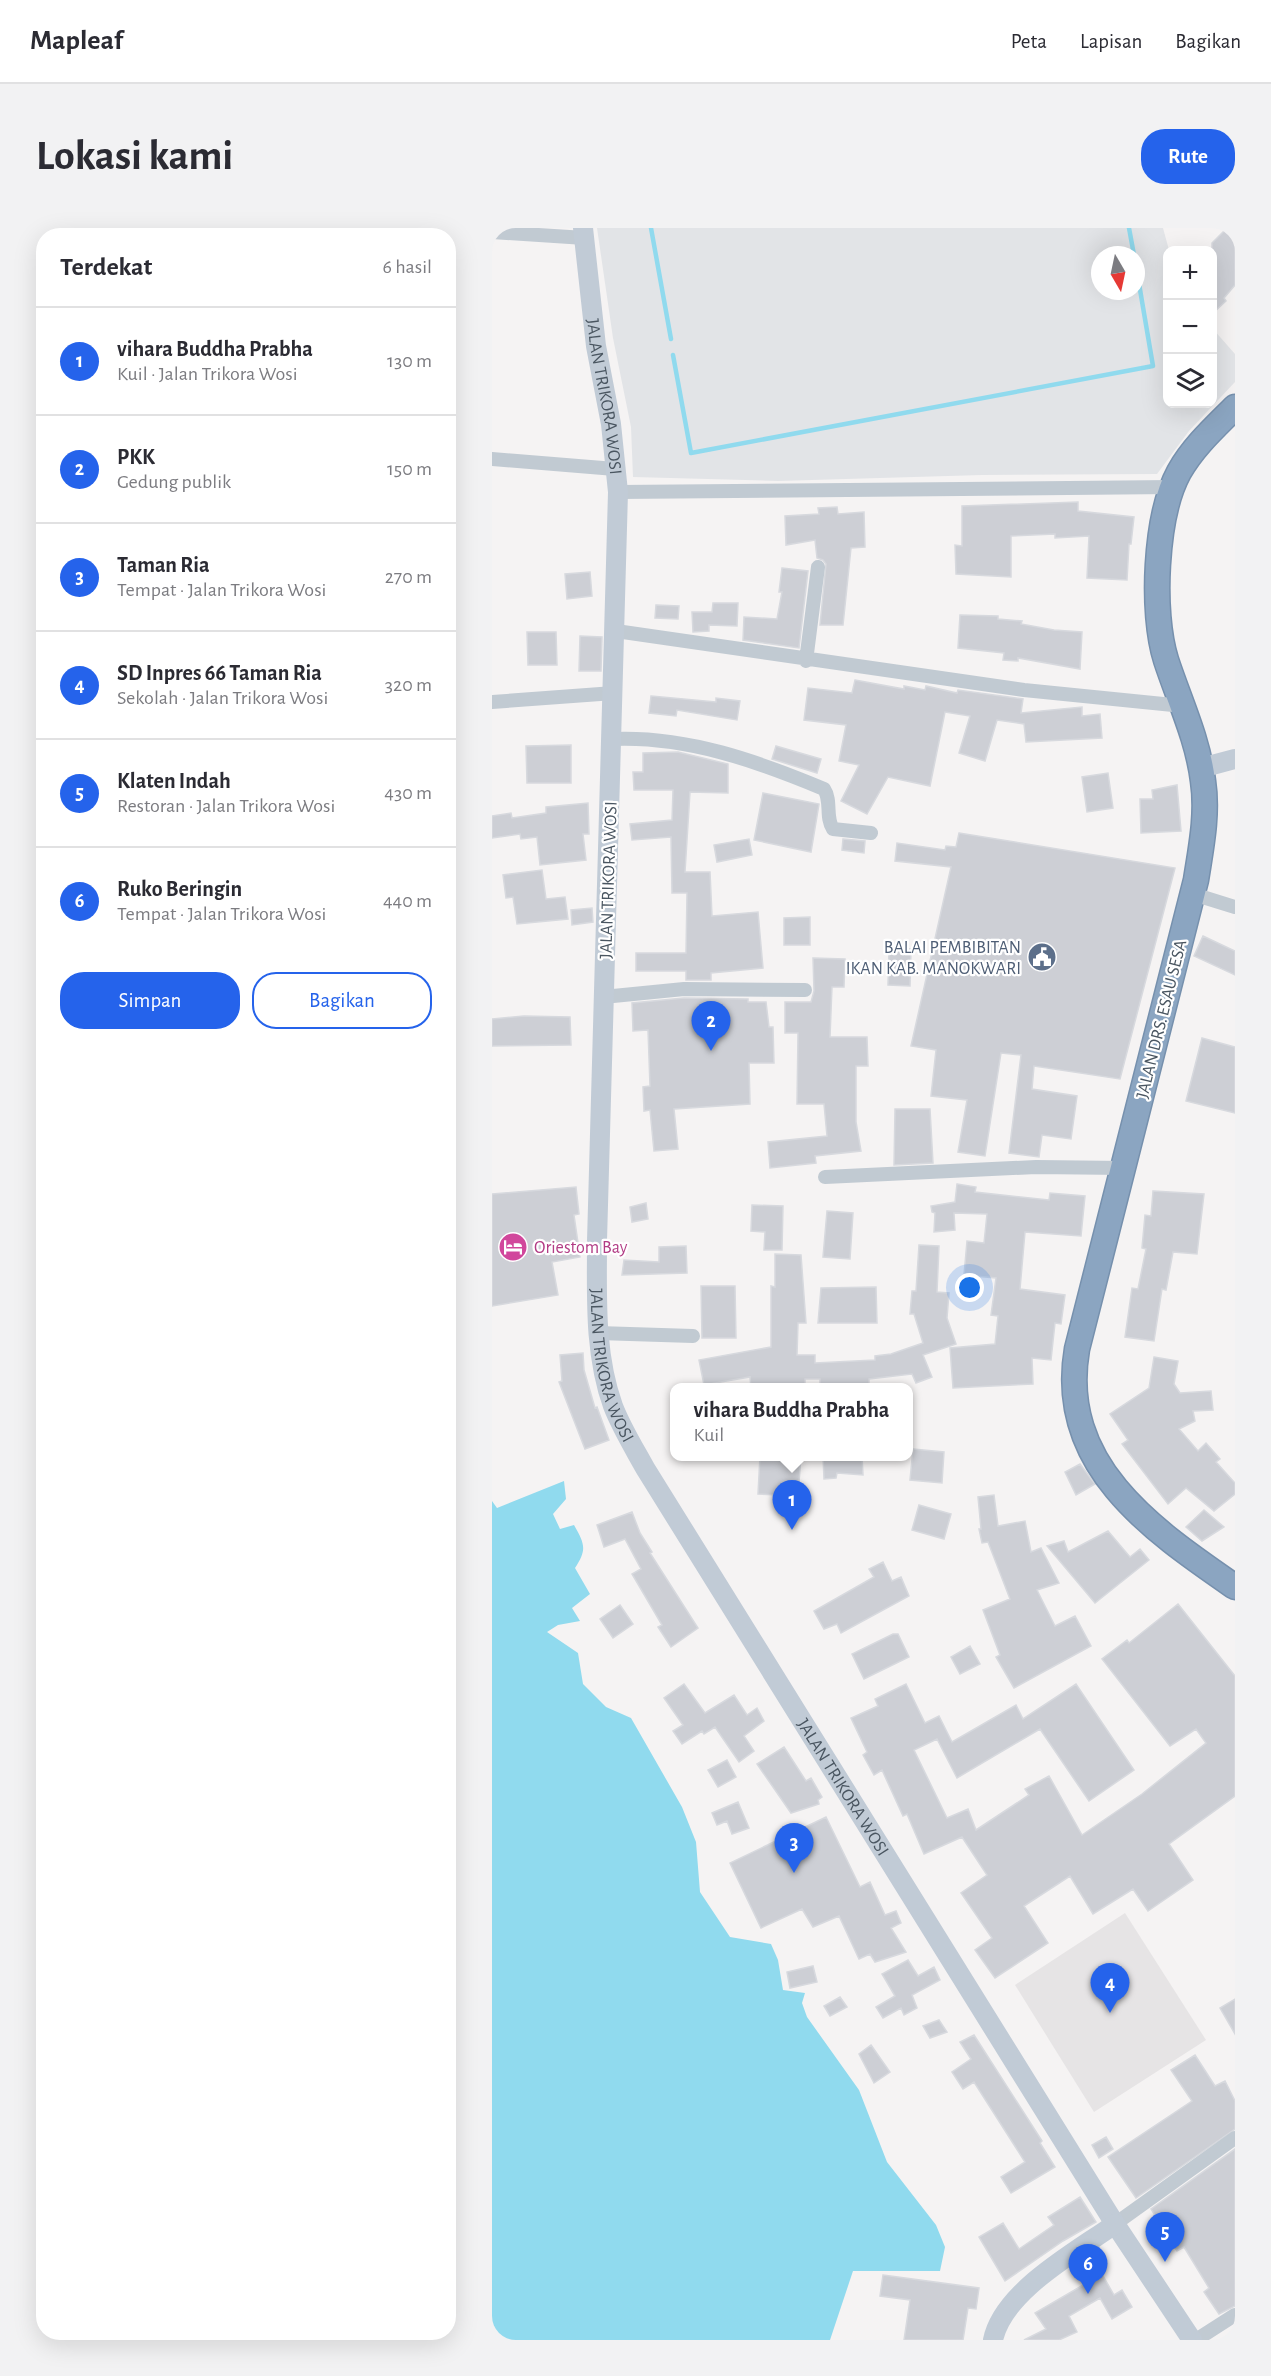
<!DOCTYPE html>
<html lang="id">
<head>
<meta charset="utf-8">
<style>
	body { margin:0; font-family:"Alegreya Sans",sans-serif; background:#f2f2f3; color:#2b2b33 }
	.controls { position:absolute; right:18px; top:18px; display:grid; overflow:hidden; border-radius:12px; box-shadow:0 6px 24px #0002 }
	.controls button { width:54px; height:54px; display:grid; place-items:center; padding:0; border:0; border-bottom:2px solid #e1e1e2; background:#fff; color:#2b2b33; font:30px sans-serif }
	.compass { position:absolute; left:599px; top:18px; width:54px; height:54px; border-radius:50%; background:#fff; box-shadow:0 6px 24px #0002; rotate:171deg }
	.you { position:absolute; left:478px; top:1060px; width:21px; height:21px; margin:-15px; border:4px solid #fff; border-radius:50%; background:#1a73e8; box-shadow:0 0 0 9px #1a73e833 }
	.badge { display:grid; place-items:center; width:39px; height:39px; border-radius:50%; background:#2563eb; color:#fff; font-size:20px; font-weight:700 }
	.pin { position:absolute; translate:-50% -50px; filter:drop-shadow(0 2px 3px #0008) }
	.pin::after { content:''; position:absolute; top:32px; width:21px; height:18px; background:inherit; clip-path:polygon(0 0,100% 0,50% 100%) }
	.popup { position:absolute; left:178px; top:1155px; width:243px; height:78px; box-sizing:border-box; display:grid; place-content:center; border-radius:12px; background:#fff; filter:drop-shadow(0 2px 4px #0005); font-size:20px; white-space:nowrap; color:#7c7c81 }
	.popup b { font-size:22px; color:#2b2b33 }
	.popup::after { content:''; position:absolute; left:50%; top:100%; margin-left:-12px; border:12px solid transparent; border-top-color:#fff }
	.list { margin:0; padding:0; list-style:none }
	h2 { display:flex; justify-content:space-between; align-items:center; height:78px; margin:0; padding:0 24px; font-size:26px }
	h2 small { font-size:20px; font-weight:400; color:#7c7c81 }
	.list li { display:grid; grid-template-columns:39px 1fr auto; gap:18px; align-items:center; box-sizing:border-box; height:108px; padding:0 24px; border-top:2px solid #e1e1e2 }
	.list b { display:block; font-size:22px; white-space:nowrap }
	.list p { margin:0; font-size:20px; white-space:nowrap; color:#7c7c81 }
	.list em { font-size:20px; font-style:normal; color:#7c7c81 }
	.actions { display:flex; gap:12px; padding:18px 24px }
	.actions a { flex:1; padding:14px 0; border:2px solid #2563eb; border-radius:24px; text-align:center; font-size:21px; color:#2563eb }
	.actions .main { background:#2563eb; color:#fff }
	.icon { flex:none; width:33px; height:33px; fill:none; stroke:currentColor; stroke-width:2; stroke-linecap:round; stroke-linejoin:round }
	.map { position:relative; flex:none; width:743px; height:2112px; overflow:hidden; border-radius:24px }
	header { display:flex; align-items:center; gap:36px; box-sizing:border-box; height:84px; padding:0 30px; background:#fff; border-bottom:2px solid #e1e1e2 }
	header strong { font-size:28px }
	nav { display:flex; gap:33px; margin-inline-start:auto; font-size:21px }
	.intro { display:flex; align-items:center; justify-content:space-between; box-sizing:border-box; height:144px; padding:0 36px }
	h1 { margin:0; font-size:42px }
	.button { padding:15px 27px; border-radius:24px; background:#2563eb; color:#fff; font-size:21px; font-weight:700 }
	main { display:flex; gap:36px; padding:0 36px }
	aside { flex:1; background:#fff; border-radius:24px; box-shadow:0 6px 24px #0002 }
	.map>svg:first-child { display:block }
	.education { fill:#e6e4e5 }
	.airport { fill:#e2e4e7; fill-rule:evenodd }
	.water { fill:#90daee }
	.lines { fill:none; stroke-linecap:round; stroke-linejoin:round }
	.stream { stroke:#90daee; stroke-width:4.5 }
	.building { fill:#cdcfd5; stroke:#d7d9de; stroke-width:1.5 }
	.highway-casing { stroke:#7690ad; stroke-width:27 }
	.street { stroke:#c1cad2; stroke-width:14 }
	.secondary { stroke:#c1cbd6; stroke-width:20 }
	.highway { stroke:#8ba5c1; stroke-width:24 }
	.labels { text-anchor:middle; stroke-width:4.5; stroke-linejoin:round; paint-order:stroke }
	.street-label { font-size:18px; fill:#4a5661; stroke:#fff }
	.service-label { font-size:18px; fill:#4e5e75; stroke:#fff; text-anchor:end }
	.hotel-label { font-size:18px; fill:#b23c85; stroke:#fff; text-anchor:start }
</style>
</head>
<body>
<header>
<strong>Mapleaf</strong>
<nav><a>Peta</a><a>Lapisan</a><a>Bagikan</a></nav>
</header>
<div class="intro"><h1>Lokasi kami</h1><a class="button">Rute</a></div>
<main>
<aside>
<h2>Terdekat<small>6 hasil</small></h2>
<ul class="list">
<li><span class="badge">1</span><div><b>vihara Buddha Prabha</b><p>Kuil · Jalan Trikora Wosi</p></div><em>130 m</em></li>
<li><span class="badge">2</span><div><b>PKK</b><p>Gedung publik</p></div><em>150 m</em></li>
<li><span class="badge">3</span><div><b>Taman Ria</b><p>Tempat · Jalan Trikora Wosi</p></div><em>270 m</em></li>
<li><span class="badge">4</span><div><b>SD Inpres 66 Taman Ria</b><p>Sekolah · Jalan Trikora Wosi</p></div><em>320 m</em></li>
<li><span class="badge">5</span><div><b>Klaten Indah</b><p>Restoran · Jalan Trikora Wosi</p></div><em>430 m</em></li>
<li><span class="badge">6</span><div><b>Ruko Beringin</b><p>Tempat · Jalan Trikora Wosi</p></div><em>440 m</em></li>
</ul>
<div class="actions"><a class="main">Simpan</a><a>Bagikan</a></div>
</aside>
<div class="map">
<svg width="743" height="2112" viewBox="0 0 743 2112">
	<rect width="100%" height="100%" fill="#f5f3f3"/>
	<path class="education" d="M633,1685L714,1812L602,1884L523,1757Z"/>
	<path class="airport" d="M105,0H671L677,22L676,176H720L721,101L743,126V154L697,203L665,246L490,247L286,253L141,249L139,199L121,110ZM608,27H644V63H608Z"/>
	<path class="water" d="M72,1253L74,1271L61,1286L68,1301L82,1297C93,1316 95,1322 83,1340L98,1366L80,1380L88,1393L66,1397L55,1404L86,1425L91,1456L114,1479L139,1490L190,1579L204,1614L208,1664L238,1709L279,1716L286,1732L291,1762L313,1765L310,1775L315,1789L367,1862L395,1934L444,1997L453,2019L448,2043H361L338,2112H0V1273L5,1280Z"/>
	<g class="lines">
		<path class="stream" d="M159,0L179,111
			M637,0L642,27
			M181,127L199,225L661,138L644,38"/>
	</g>
	<path class="building" d="M735,0H743V57L732,70L734,73L720,86V15Z
		M586,274V283L642,289L639,316H637L635,352L595,350L597,308L563,310V306L519,308V349L464,346L463,317L470,318V278Z
		M345,279L346,286L372,284L373,319L359,320L351,397H328L334,336L331,332L325,330L323,312L294,317L293,288L327,286L326,280Z
		M290,340L316,343L307,420L251,412L252,389L285,391L290,364H287Z
		M98,344L100,368L75,371L73,346Z
		M221,375H246L245,398L217,397V403L201,404L200,384H220Z
		M164,377L187,378L186,391L163,390Z
		M468,387L506,388V391L530,393L529,396L562,402L590,404L588,441L526,430V433L511,432L512,425L466,420Z
		M35,404H64L65,437H36Z
		M88,408L110,409L109,443H87Z
		M363,452L412,461V458L433,462L434,458L465,465L466,462L531,471L529,485L590,479V488L608,486L610,510L534,514L532,496L505,492L493,533L467,525L478,488L453,484L438,558L396,549L375,586L349,573L367,537L347,533L354,497L312,492L316,460L360,465Z
		M159,468L224,474V470L248,473L245,492L185,482L184,488L157,485Z
		M79,517V555H35L34,518Z
		M284,518L329,531L325,545L280,531Z
		M186,524L236,536V565L198,564L193,644H218L220,688L266,684L271,740L219,745V752H194V743H144V725H194L195,665H180L179,609L140,612L138,596L180,592L181,562H142L141,544H151V525Z
		M616,545L621,580L595,584L590,549Z
		M685,557L689,603L649,605L648,571H661L660,562Z
		M271,565L327,576L319,624L262,612Z
		M96,575L97,606H91L94,632L48,637L45,609L29,611L28,606L0,610V588L19,585L20,590L54,585V579Z
		M467,605L683,640L628,851L542,838L540,861L585,868L579,911L550,907L547,929L517,925L529,827L509,825L493,928L466,924L475,872L439,868L444,822L419,818L459,639L403,633L405,615L453,622L454,618L464,619Z
		M257,611L260,627L225,634L222,617Z
		M351,611L373,613L372,625L350,622Z
		M50,642L54,671L73,669L76,691L25,696L21,669L14,670L11,647Z
		M100,680L101,694L80,697L79,682Z
		M318,689V717H292V690Z
		M711,708L743,723V747L702,728Z
		M397,720L419,721L418,758L396,757Z
		M321,730L353,731L352,759H340L338,809H375L376,838H364V894L369,923L323,928L324,935L278,940L276,914L335,908L332,876H305L306,805H293V774H319L322,763Z
		M192,770L256,771V774H274L277,799H281L282,835H257L258,876L182,881L186,921L162,923L158,882L152,883L151,859L158,858L156,802L141,803L140,775Z
		M32,788L78,789L79,817L0,818V791Z
		M710,810L743,819V885L694,873Z
		M403,881H438L441,935L402,937Z
		M465,956L484,959L483,964L557,972L558,965L593,968L589,1008L533,1004L528,1061L573,1067L569,1096L563,1095L559,1132L540,1130L541,1156L461,1160L458,1120L503,1116L506,1088L499,1087L504,1050L472,1047L475,1013L492,1015L495,986L462,985L463,1002L442,1004L443,985L440,984L439,978L463,974Z
		M84,959L87,986L82,987L88,1029L60,1034L66,1067L0,1078V966Z
		M661,963L712,966L705,1026L681,1024L674,1062L670,1061L662,1113L633,1109L640,1060L646,1061L654,1021L650,1020L653,987L659,988Z
		M154,975L156,991L140,994L138,979Z
		M260,977L291,978L290,1022H272L273,1004L259,1003Z
		M335,983L361,985L358,1031L331,1029Z
		M427,1017L447,1018L445,1064L457,1065L455,1090L464,1116L431,1127L440,1149L424,1155L420,1146L377,1151V1160H328V1151H313V1160H259L258,1149L212,1157L207,1132L279,1119V1058L283,1059V1026L309,1027L314,1095H306L305,1127H323V1135L383,1132V1128L399,1126L431,1115L422,1086H418L420,1063H424Z
		M194,1018L195,1045L130,1047L132,1032L167,1034V1019Z
		M209,1058H243L244,1110H210Z
		M384,1059L385,1095H326L329,1060Z
		M91,1125L92,1142L103,1180L105,1179L117,1212L93,1221L67,1154L70,1153L68,1127Z
		M662,1129L686,1133L682,1156L688,1165L719,1163L721,1182L701,1183L703,1193L687,1201L706,1223L714,1215L728,1231L724,1234L743,1255V1266L722,1283L694,1260L676,1276L630,1216L636,1212L618,1186L657,1160Z
		M421,1221L452,1224L450,1255L418,1252Z
		M268,1228H309L306,1268L266,1266Z
		M331,1228H370L371,1247L345,1245L344,1250L332,1251Z
		M588,1236L603,1256L584,1267L573,1244Z
		M502,1267L506,1298L533,1293L539,1324L549,1320L567,1355L545,1362L563,1398L583,1388L599,1418L522,1460L504,1429L508,1427L491,1382L518,1371L496,1314L490,1315L487,1301H489L486,1269Z
		M427,1277L459,1286L452,1311L420,1302Z
		M712,1282L732,1299L710,1313L694,1299Z
		M140,1284L148,1305L160,1324L158,1325L206,1400L179,1419L166,1399L170,1397L140,1346L149,1341L133,1311L112,1319L105,1297Z
		M616,1303L638,1329L648,1321L657,1332L603,1375L555,1318L572,1313L576,1324Z
		M391,1334L400,1353L409,1349L417,1368L349,1405L345,1396L332,1401L322,1383L382,1349L377,1341Z
		M686,1376L743,1448V1568L677,1616L701,1652L656,1683L641,1661L601,1686L578,1648L532,1678L556,1715L503,1750L483,1722L500,1710L469,1665L495,1647L470,1609L432,1626L415,1586L411,1588L390,1542L382,1547L371,1527L375,1524L359,1490L386,1478L383,1471L414,1456L433,1495L447,1488L460,1514L524,1477L531,1491L584,1456L642,1542L597,1573L548,1501L465,1550L445,1511L422,1522L455,1590L476,1581L484,1602L537,1567L533,1561L557,1548L590,1607L650,1566L714,1515L704,1501L678,1518L610,1431L635,1412L637,1415Z
		M128,1377L141,1396L121,1410L108,1391Z
		M401,1406H406L417,1429L372,1451L360,1426Z
		M478,1418L488,1436L468,1446L459,1429Z
		M192,1456L213,1485L242,1467L255,1487L265,1480L272,1493L252,1508L262,1523L247,1534L223,1499L212,1506L210,1503L190,1516L181,1503L191,1497L172,1470Z
		M292,1519L314,1553L319,1550L330,1569L326,1572L327,1576L299,1585L265,1536Z
		M235,1532L244,1549L226,1559L216,1542Z
		M246,1574L257,1600L240,1606L235,1593L225,1597L220,1585Z
		M334,1589L368,1659L378,1654L393,1687L404,1683L409,1695L399,1700L414,1724L383,1734L378,1726L367,1731L347,1688L321,1699L310,1681L269,1700L238,1635Z
		M416,1732L426,1748L442,1739L448,1752L420,1767L425,1780L412,1787L409,1780L391,1790L384,1779L403,1768L390,1746Z
		M321,1738L325,1754L298,1760L295,1744Z
		M348,1769L355,1779L338,1788L332,1778Z
		M743,1771V1806L728,1780Z
		M447,1792L455,1804L438,1810L431,1798Z
		M482,1807L550,1913L548,1915L563,1939L519,1965L509,1949L533,1934L482,1854L471,1861L460,1844L479,1831L468,1814Z
		M379,1817L398,1844L382,1855L367,1826Z
		M703,1827L723,1858L733,1853L743,1873V1901L644,1970L616,1929L700,1873L679,1842Z
		M614,1909L621,1921L607,1930L600,1917Z
		M743,1921V2078L727,2086L712,2064L717,2060L692,2019L685,2023L659,1981Z
		M588,1969L604,1994L571,2013L513,2053L487,2009L511,1995L527,2021L562,1997L556,1989Z
		M610,2046L622,2067L630,2062L640,2079L620,2091L608,2070L577,2088L585,2104L567,2112H532L554,2101L543,2085Z
		M391,2047L487,2060L484,2081L476,2080L471,2112H412L418,2072L388,2068Z"/>
	<g class="lines">
		<g class="highway-casing">
			<path id="highway" d="M743,179C722,200 701,219 687,244C663,288 659,385 674,432C687,472 706,511 711,553C716,586 709,620 704,652L585,1121C565,1237 659,1301 743,1359"/>
		</g>
		<path class="street" d="M0,4L93,10
			M0,231L123,241
			M126,264L681,259
			M124,403L532,462L691,478
			M314,433L326,339
			M0,474L122,465
			M121,511C195,508 265,533 332,561C340,573 333,589 341,601L379,605
			M701,666L743,679
			M111,769L192,761L313,762
			M333,949L544,939L632,940
			M106,1105L201,1108
			M623,1996L743,1910
			M704,2112L743,2087"/>
		<g class="secondary">
			<path id="s1" d="M91,0L104,118L119,196L126,264L105,1013C105,1068 102,1125 121,1178C129,1199 142,1220 153,1240L623,1996L700,2112"/>
			<path d="M709,540L743,531"/>
			<path d="M501,2112C511,2063 584,2024 623,1996"/>
		</g>
		<use href="#highway" class="highway"/>
	</g>
	<defs>
		<g id="civic-disc" transform="scale(1.5)"><circle r="9.5" fill="#5c6f8a" stroke="#fff"/><path d="M-.6-6.5H3V-4.5H.6V-3L4-1V1h2V6H-6V1h2V-1L-.6-3ZM-1.2 2.5V6h2.4V2.5Z" fill="#fff"/></g>
		<g id="hotel-disc" transform="scale(1.5)"><circle r="9.5" fill="#d1479c" stroke="#fff"/><path d="M-6-4.5h1.5V1H6V5H4.5V3h-9V5H-6ZM-4 0a1.8 1.8 0 1 1 3.6 0ZM.5 0V-2.5h3Q6-2.5 6 0Z" fill="#fff"/></g>
	</defs>
	<g fill-rule="evenodd">
		<use href="#civic-disc" x="550" y="729"/>
		<use href="#hotel-disc" x="21" y="1019"/>
	</g>
	<g class="labels">
		<g class="street-label">
			<text dy="6" stroke="none"><textPath href="#s1" startOffset="170">JALAN TRIKORA WOSI</textPath></text>
			<text transform="translate(116 652) rotate(-88)" y="6">JALAN TRIKORA WOSI</text>
			<text transform="translate(669 791) rotate(-76)" y="6">JALAN DRS. ESAU SESA</text>
			<text dy="6" stroke="none"><textPath href="#s1" startOffset="1142">JALAN TRIKORA WOSI</textPath></text>
			<text dy="6" stroke="none"><textPath href="#s1" startOffset="1628">JALAN TRIKORA WOSI</textPath></text>
		</g>
		<g class="service-label">
			<text x="529" y="725">BALAI PEMBIBITAN<tspan x="529" dy="21">IKAN KAB. MANOKWARI</tspan></text>
		</g>
		<g class="hotel-label">
			<text x="42" y="1025">Oriestom Bay</text>
		</g>
	</g>
</svg>
<div class="controls">
<button>+</button>
<button>−</button>
<button><svg class="icon" aria-label="layers" viewBox="0 0 24 24"><path d="M12 4l9 5-9 5-9-5zM3 14l9 5 9-5"/></svg></button>
</div>
<svg class="compass" viewBox="-18 -18 36 36"><path d="M0-13l5 13h-10z" fill="#e53935"/><path d="M0 13l5-13h-10z" fill="#7c7c81"/></svg>
<div class="you"></div>
<div class="pin badge" style="left:300px;top:1302px">1</div>
<div class="popup"><b>vihara Buddha Prabha</b>Kuil</div>
<div class="pin badge" style="left:219px;top:823px">2</div>
<div class="pin badge" style="left:302px;top:1645px">3</div>
<div class="pin badge" style="left:618px;top:1785px">4</div>
<div class="pin badge" style="left:673px;top:2034px">5</div>
<div class="pin badge" style="left:596px;top:2066px">6</div>
</div>
</main>
</body>
</html>
